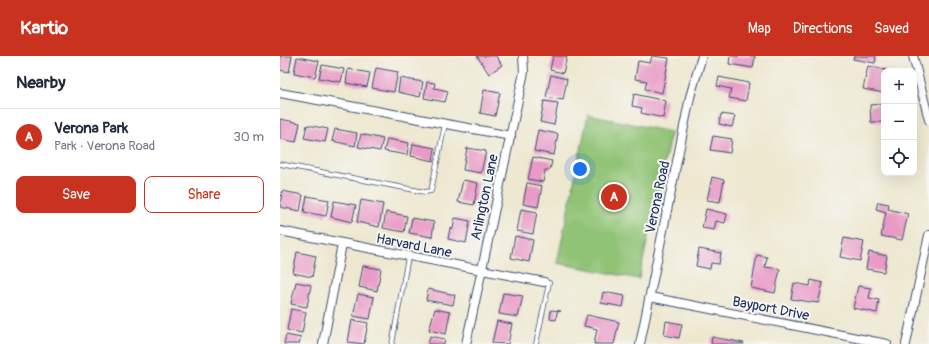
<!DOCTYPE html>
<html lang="en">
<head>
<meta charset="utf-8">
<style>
	body { margin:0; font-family:Pangolin,sans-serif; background:#f2f2f3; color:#1f2937 }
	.controls { position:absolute; right:12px; top:12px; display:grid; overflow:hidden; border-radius:8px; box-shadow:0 4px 16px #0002 }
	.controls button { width:36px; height:36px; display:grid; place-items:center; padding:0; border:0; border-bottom:1px solid #e0e1e3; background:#fff; color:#1f2937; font:20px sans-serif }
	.you { position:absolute; left:300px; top:113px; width:14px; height:14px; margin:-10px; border:3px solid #fff; border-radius:50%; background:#1a73e8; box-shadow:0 0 0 6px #1a73e833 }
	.badge { display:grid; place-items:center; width:26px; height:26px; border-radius:50%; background:#c8321e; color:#fff; font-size:13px; font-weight:700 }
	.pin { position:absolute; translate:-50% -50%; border:2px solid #fff; box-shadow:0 1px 4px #0006 }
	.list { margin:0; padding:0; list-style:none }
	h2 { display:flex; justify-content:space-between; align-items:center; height:52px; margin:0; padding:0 16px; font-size:17px }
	h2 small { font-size:13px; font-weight:400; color:#747a83 }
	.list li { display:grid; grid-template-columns:26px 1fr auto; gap:12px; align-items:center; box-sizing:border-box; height:56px; padding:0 16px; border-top:1px solid #e0e1e3 }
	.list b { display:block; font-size:15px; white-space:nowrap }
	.list p { margin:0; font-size:13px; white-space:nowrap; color:#747a83 }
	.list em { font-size:13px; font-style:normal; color:#747a83 }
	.actions { display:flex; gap:8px; padding:12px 16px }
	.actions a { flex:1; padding:9px 0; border:1px solid #c8321e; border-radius:8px; text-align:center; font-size:14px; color:#c8321e }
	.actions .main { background:#c8321e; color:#fff }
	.icon { flex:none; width:22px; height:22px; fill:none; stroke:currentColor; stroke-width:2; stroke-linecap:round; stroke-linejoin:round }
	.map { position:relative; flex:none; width:649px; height:288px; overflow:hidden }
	header { display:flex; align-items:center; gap:24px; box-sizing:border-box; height:56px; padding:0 20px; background:#c8321e; color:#fff }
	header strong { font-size:19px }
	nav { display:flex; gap:22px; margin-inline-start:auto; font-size:14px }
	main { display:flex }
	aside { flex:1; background:#fff }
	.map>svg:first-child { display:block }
	.green { fill:#90c374; stroke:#567969 }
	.building { fill:#e99ac6 }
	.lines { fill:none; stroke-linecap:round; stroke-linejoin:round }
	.service-casing { stroke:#3b4b6f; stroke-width:5.5 }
	.minor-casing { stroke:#3b4b6f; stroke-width:10 }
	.service { stroke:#fff; stroke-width:4 }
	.minor { stroke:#fff; stroke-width:8 }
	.labels { text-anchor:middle; stroke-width:4; stroke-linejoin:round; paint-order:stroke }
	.street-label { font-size:14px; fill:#1b2f5e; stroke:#f6f6f2 }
</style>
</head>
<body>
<header>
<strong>Kartio</strong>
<nav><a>Map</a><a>Directions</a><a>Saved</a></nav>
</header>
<main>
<aside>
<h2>Nearby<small></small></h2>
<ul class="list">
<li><span class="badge">A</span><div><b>Verona Park</b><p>Park · Verona Road</p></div><em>30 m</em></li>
</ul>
<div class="actions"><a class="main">Save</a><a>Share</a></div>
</aside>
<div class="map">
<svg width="649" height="288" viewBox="0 0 649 288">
	<rect width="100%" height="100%" fill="#f6f6f2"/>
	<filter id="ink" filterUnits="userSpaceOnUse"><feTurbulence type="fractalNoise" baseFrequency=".025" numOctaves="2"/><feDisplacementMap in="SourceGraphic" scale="8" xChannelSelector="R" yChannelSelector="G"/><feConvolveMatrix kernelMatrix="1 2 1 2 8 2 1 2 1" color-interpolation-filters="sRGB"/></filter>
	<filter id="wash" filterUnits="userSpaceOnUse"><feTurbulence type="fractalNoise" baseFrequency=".012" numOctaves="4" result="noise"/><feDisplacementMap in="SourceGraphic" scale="16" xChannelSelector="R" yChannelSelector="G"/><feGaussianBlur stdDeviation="0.9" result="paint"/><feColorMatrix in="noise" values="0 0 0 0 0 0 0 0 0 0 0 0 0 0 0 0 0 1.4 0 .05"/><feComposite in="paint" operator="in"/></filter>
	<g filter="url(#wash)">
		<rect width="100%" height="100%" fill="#eee8d0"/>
		<path class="green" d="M308,59L391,76L359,223L277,207Z"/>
		<g id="blocks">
			<path class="building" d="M0,0H12L9,16L0,14Z
				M197,0H216L222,9L209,18Z
				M273,0H287L283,17L270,14Z
				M372,0L389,2L382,37L365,33L367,25L355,23L358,5L370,7Z
				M450,0H475L473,12L449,8Z
				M574,0H596L595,7L573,3Z
				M17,1L39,5L35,21L14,17Z
				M42,9L64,13L61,26L39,22Z
				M588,10L607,14L604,15V37L583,33Z
				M96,12L118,16L114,36L92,32Z
				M68,13L90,17L87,31L66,27Z
				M271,19L287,23L283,44L266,41Z
				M439,21L469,27L466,45L449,42L451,33L437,30Z
				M120,22L143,26L140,41L118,36Z
				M147,26L155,27L154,32L168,35L165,46L144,42Z
				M204,34L220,37L215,60L200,57Z
				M354,38L386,45L383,62L361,57L362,52L352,50Z
				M264,45L278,47L274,69L260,66Z
				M604,48V66H591L590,49Z
				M441,58L455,60L452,71L439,68Z
				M0,63L20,67L16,86L0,83Z
				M27,69L48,73L45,86L24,82Z
				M55,73L77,77L75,90L52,85Z
				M258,74L278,78L274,99L254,95Z
				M81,78L103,83L100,95L78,91Z
				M433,80L452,83L450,97L430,94Z
				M107,83L129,87L127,99L104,95Z
				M133,88L155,92L153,105L131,100Z
				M187,92L206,95L201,117L183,114Z
				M253,101L272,105L270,114H265L263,126L248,123Z
				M432,121L444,124L440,146L427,144Z
				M183,124L198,127L194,149L178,146Z
				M247,127L262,130L258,151L243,148Z
				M2,135L23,139L20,155L0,151Z
				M27,140L49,144L46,160L24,156Z
				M81,144L103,148L99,171L77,166Z
				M54,145L76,149L72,166L51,161Z
				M598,146L609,148L608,153L628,158L622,184L601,180L606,156L596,153Z
				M241,153L257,156L253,178L237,175Z
				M426,153L447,158L445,167L436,165L434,174L422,172Z
				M106,156L127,160L124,176L103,172Z
				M132,162L154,166L152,181L129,177Z
				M175,162L190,165L186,187L168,183L170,172L173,173Z
				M235,180L253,184L249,206L231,202Z
				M564,182L584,186L580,205L560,201Z
				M419,193L441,197L439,208L431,207L430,213L416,210Z
				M17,196L36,200L32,221L13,217Z
				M589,196L607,200L604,216L586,213Z
				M477,199L487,201L485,211L500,213L495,237L471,232Z
				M83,210L101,213L97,235L79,231Z
				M531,224L543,227L538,247L511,243L514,227L530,230Z
				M16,226L31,229L27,251L11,248Z
				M578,230L591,232L589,242L599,244L597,257L573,252Z
				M148,233L175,239L173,249L146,244Z
				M323,236L345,240L343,251L321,247Z
				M223,237L243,240L238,261L219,258Z
				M78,238L94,241L90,263L73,260Z
				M11,253L26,256L22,277L7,274Z
				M155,253L170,256L166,278L149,274Z
				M271,254L281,255L277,256L276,264L270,263Z
				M307,259L339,266L334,288H314L317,273L304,270Z
				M72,264L88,267L84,288L68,286Z
				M217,265L232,268L228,288L212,287Z
				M386,265L402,268L399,282L384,279Z
				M6,279L21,282L19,288H4Z
				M150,280L165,283L164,288H148Z
				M432,281L464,287V288H431Z"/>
		</g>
	</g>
	<g filter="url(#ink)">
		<use href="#blocks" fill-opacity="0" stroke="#3b4b6f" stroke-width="1"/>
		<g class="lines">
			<g class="service-casing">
				<path id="service" d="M0,108L145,136L151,135L165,68
					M112,288L128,201
					M256,288L269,227L264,226"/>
			</g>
			<g class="minor-casing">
				<path id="minor" d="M633,0L649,64
					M0,37L231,80
					M0,175L264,226
					M370,241L607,288
					M43,288L62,188
					M186,288L244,16L243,0
					M360,288L410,41L422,0
					M626,288L649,179"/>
			</g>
			<use href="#service" class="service"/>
			<use href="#minor" class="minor"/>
		</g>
	</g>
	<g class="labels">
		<g class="street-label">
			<text transform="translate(204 141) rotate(-78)" y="5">Arlington Lane</text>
			<text transform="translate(377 141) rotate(-78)" y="5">Verona Road</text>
			<text transform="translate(134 189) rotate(11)" y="5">Harvard Lane</text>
			<text transform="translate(491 252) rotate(11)" y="5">Bayport Drive</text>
		</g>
	</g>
</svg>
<div class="controls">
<button>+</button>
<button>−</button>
<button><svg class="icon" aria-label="locate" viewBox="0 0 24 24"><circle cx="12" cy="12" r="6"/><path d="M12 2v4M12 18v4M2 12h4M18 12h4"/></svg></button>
</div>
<div class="you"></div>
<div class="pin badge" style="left:334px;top:141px">A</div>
</div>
</main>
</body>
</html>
